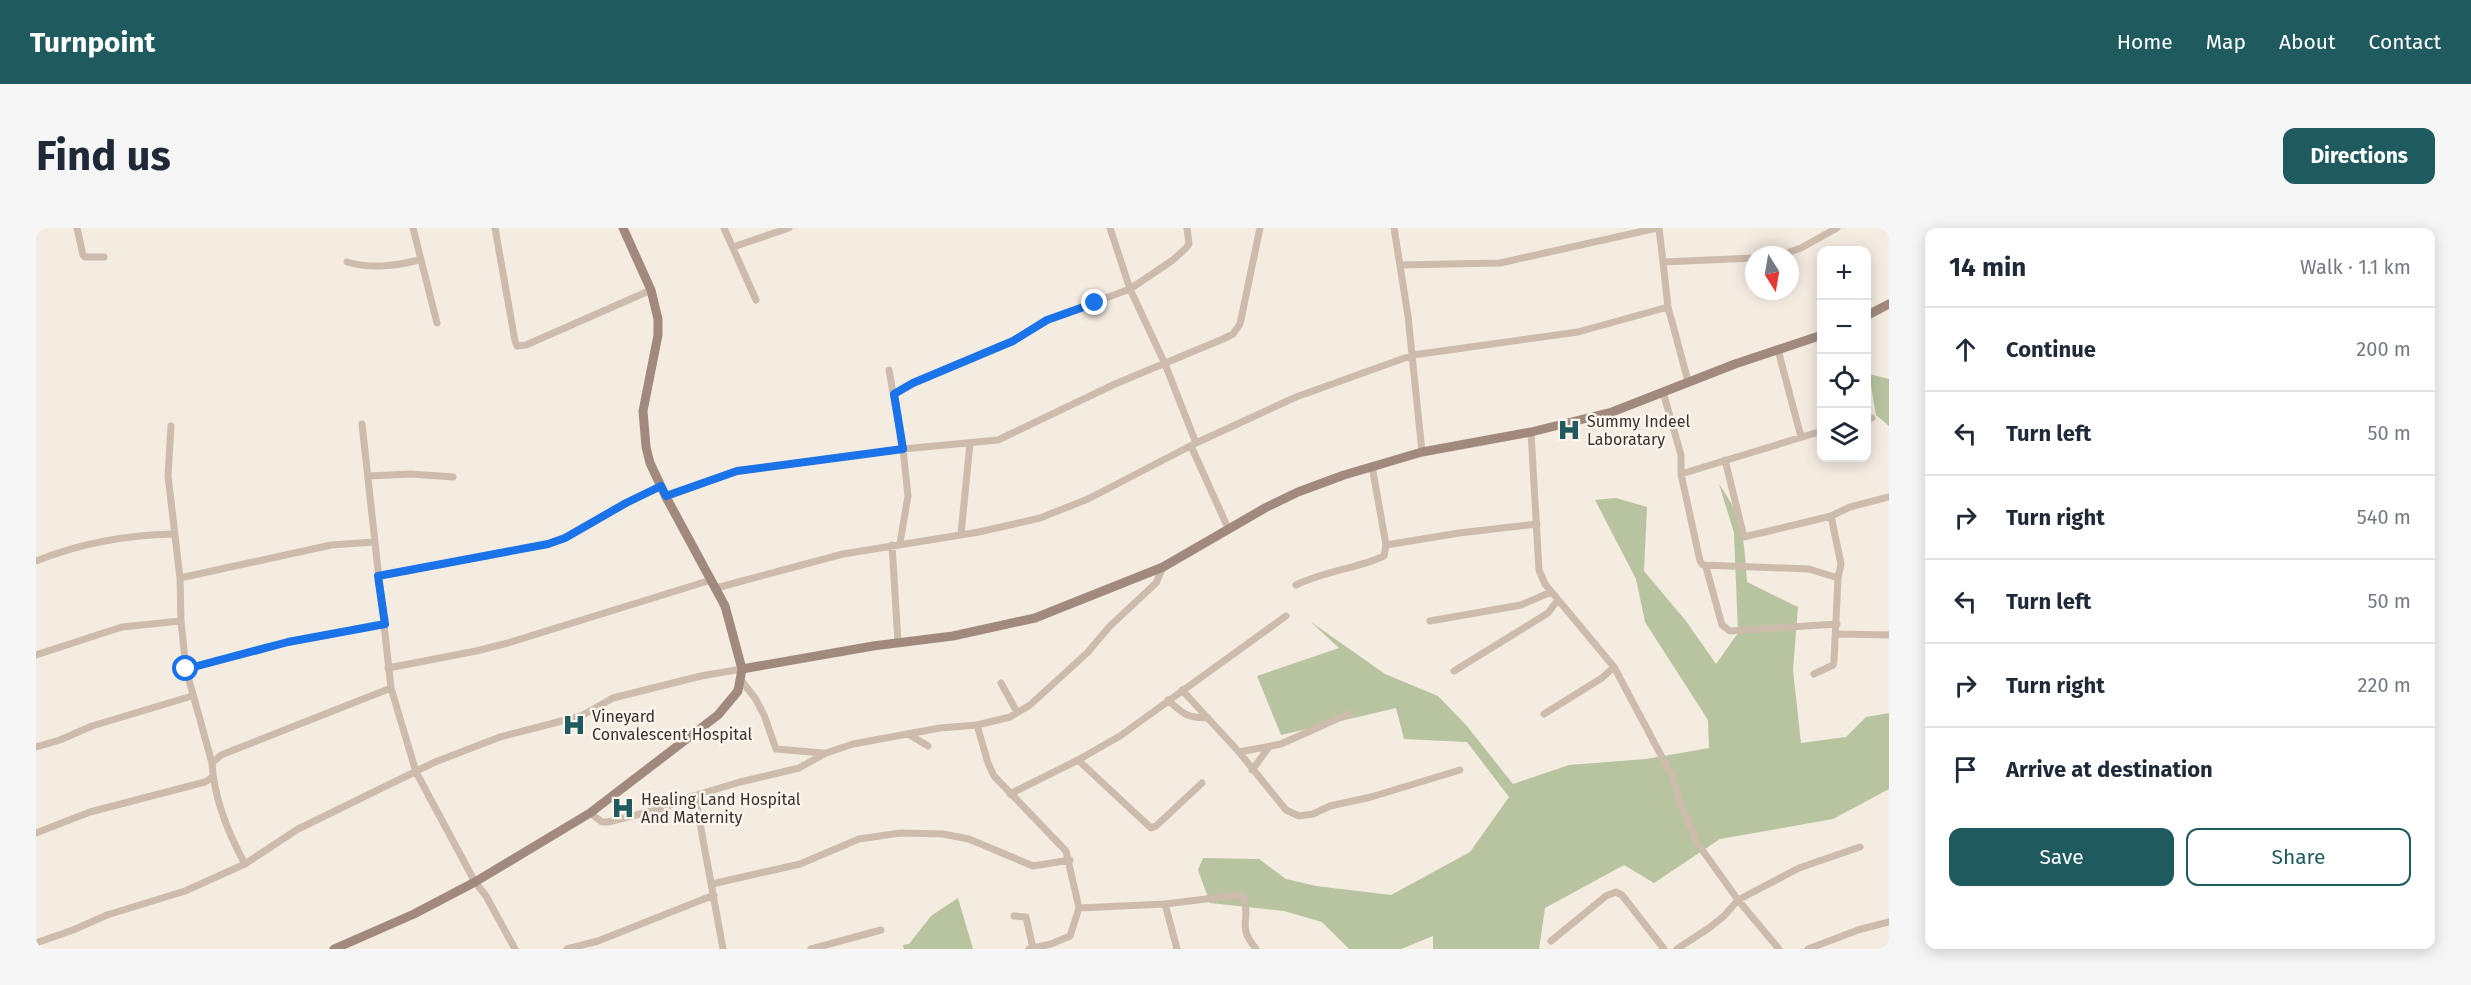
<!DOCTYPE html>
<html lang="en">
<head>
<meta charset="utf-8">
<style>
	body { margin:0; font-family:"Fira Sans",sans-serif; background:#f6f6f7; color:#1f2937 }
	.controls { position:absolute; right:18px; top:18px; display:grid; overflow:hidden; border-radius:12px; box-shadow:0 3px 15px #0003 }
	.controls button { width:54px; height:54px; display:grid; place-items:center; padding:0; border:0; border-bottom:2px solid #e0e1e3; background:#fff; color:#1f2937; font:30px sans-serif }
	.compass { position:absolute; left:1709px; top:18px; width:54px; height:54px; border-radius:50%; background:#fff; box-shadow:0 3px 15px #0003; rotate:169deg }
	.stop { position:absolute; width:18px; height:18px; margin:-14px; border:4px solid #1a73e8; border-radius:50%; background:#fff }
	.stop.end { background:#1a73e8; border-color:#fff; box-shadow:0 2px 6px #0008 }
	.list { margin:0; padding:0; list-style:none }
	h2 { display:flex; justify-content:space-between; align-items:center; height:78px; margin:0; padding:0 24px; font-size:26px }
	h2 small { font-size:20px; font-weight:400; color:#747a83 }
	.list li { display:grid; grid-template-columns:39px 1fr auto; gap:18px; align-items:center; box-sizing:border-box; height:84px; padding:0 24px; border-top:2px solid #e0e1e3 }
	.list b { display:block; font-size:22px; white-space:nowrap }
	.list em { font-size:20px; font-style:normal; color:#747a83 }
	.actions { display:flex; gap:12px; padding:18px 24px }
	.actions a { flex:1; padding:14px 0; border:2px solid #1f5a5e; border-radius:12px; text-align:center; font-size:21px; color:#1f5a5e }
	.actions .main { background:#1f5a5e; color:#fff }
	.icon { flex:none; width:33px; height:33px; fill:none; stroke:currentColor; stroke-width:2; stroke-linecap:round; stroke-linejoin:round }
	.map { position:relative; flex:none; width:1853px; height:721px; overflow:hidden; border-radius:12px }
	header { display:flex; align-items:center; gap:36px; box-sizing:border-box; height:84px; padding:0 30px; background:#1f5a5e; color:#fff }
	header strong { font-size:28px }
	nav { display:flex; gap:33px; margin-inline-start:auto; font-size:21px }
	.intro { display:flex; align-items:center; justify-content:space-between; box-sizing:border-box; height:144px; padding:0 36px }
	h1 { margin:0; font-size:42px }
	.button { padding:15px 27px; border-radius:12px; background:#1f5a5e; color:#fff; font-size:21px; font-weight:700 }
	main { display:flex; gap:36px; padding:0 36px }
	aside { flex:1; background:#fff; border-radius:12px; box-shadow:0 3px 15px #0003 }
	.map>svg:first-child { display:block }
	.green { fill:#b8c4a0 }
	.lines { fill:none; stroke-linecap:round; stroke-linejoin:round }
	.street { stroke:#cdbbac; stroke-width:7 }
	.secondary { stroke:#a18a7d; stroke-width:9 }
	.route { stroke:#1a73e8; stroke-width:8 }
	.labels { text-anchor:middle; stroke-width:5; stroke-linejoin:round; paint-order:stroke }
	.poi-label { font-size:16px; fill:#3b302b; stroke:#fbf5ee; text-anchor:start }
</style>
</head>
<body>
<header>
<strong>Turnpoint</strong>
<nav><a>Home</a><a>Map</a><a>About</a><a>Contact</a></nav>
</header>
<div class="intro"><h1>Find us</h1><a class="button">Directions</a></div>
<main>
<div class="map">
<svg width="1853" height="721" viewBox="0 0 1853 721">
	<rect width="100%" height="100%" fill="#f4ebe1"/>
	<path class="green" d="M1833,146L1853,151V198L1840,187Z
		M1683,256C1708,291 1708,312 1711,354L1762,379L1757,442L1765,515L1810,509L1830,489L1853,485V561L1797,591L1684,611L1618,655L1588,637L1509,680L1503,721H1397V708L1365,721H1313L1286,694L1248,683L1174,675L1162,642L1167,630L1223,631L1250,651L1280,658L1355,667L1434,624L1473,569L1431,514L1368,511L1360,480L1245,507L1221,448L1303,420L1275,394L1349,446L1402,468L1430,497L1477,556L1533,537L1610,531L1673,520L1672,492L1609,394L1600,351L1559,272L1580,270L1611,279L1608,343L1650,393L1680,436L1702,405L1698,305Z
		M922,670L937,721H868L867,717L873,716L895,688Z"/>
	<g class="lines">
		<path class="street" d="M41,0L47,27L49,29H68
			M377,0L401,95
			M459,0L479,113L481,118L490,117L615,62
			M688,0L720,72
			M1074,0L1094,61L1129,136L1160,215
			M1358,0L1372,88L1386,224
			M1623,0L1627,34
			M697,19L753,0
			M1745,27L1765,20L1801,0
			M311,34C336,41 359,38 383,32
			M1364,37L1464,35L1621,0
			M1742,122L1765,209
			M853,142L867,221L872,268L864,315
			M1652,153L1632,79L1627,34L1718,30
			M1627,164L1645,227V246L1664,333L1667,337L1773,341L1802,350L1798,433L1797,437L1778,446
			M858,166L877,155L977,113L1011,92L1094,61L1137,32L1150,20L1153,16L1151,0
			M1830,192L1836,190
			M326,196L355,460L380,544L439,654L450,668L479,721
			M135,198L132,248L144,350L145,393L150,441L176,535C178,571 192,605 209,636
			M1495,204L1503,342L1509,356L1578,439L1635,546L1646,580L1662,616L1702,672L1743,721
			M1155,218L1192,300
			M1689,232L1708,309L1795,288
			M1336,238L1350,317L1423,305L1501,296
			M1645,246L1786,203
			M332,248L375,246L417,249
			M630,269L701,243L867,221L962,212L1079,156L1187,111L1197,106L1204,96L1224,0
			M925,306L934,215
			M856,317L862,414
			M0,333C45,315 89,307 137,306
			M1670,339L1686,397L1694,403L1801,396
			M342,348L512,316L529,310L590,275L625,258
			M144,350L295,317L338,314
			M1802,350L1805,336L1795,288L1814,279L1853,269
			M1260,357C1288,343 1320,341 1348,328L1350,317
			M680,360L807,326L943,304L1004,290L1052,271L1160,215L1260,169L1377,127L1542,104L1632,79
			M1394,393L1485,377L1515,364
			M1800,406L1853,407
			M0,427L86,399L145,393
			M352,440L440,423L472,415L675,352
			M150,441L252,414L349,396
			M1418,443L1512,385L1521,373
			M705,452L719,470L728,487L740,521L787,525
			M965,455L981,484
			M1146,462L1203,524L1250,582L1263,588L1277,586L1294,578L1335,569L1424,542
			M1132,472C1147,486 1151,490 1172,490
			M1508,486L1566,450L1578,439
			M941,497L952,535L958,548L1030,623L1043,680L1034,708L1015,716L993,721
			M872,506L892,518
			M0,519L24,512L56,498L156,468
			M1203,524L1245,516L1312,486
			M1042,532L1115,600L1120,598L1166,555
			M176,535L185,527L355,460
			M1216,542L1233,519
			M974,566L1042,532L1084,508L1250,388
			M659,568L687,721
			M554,585L566,594H572L628,580L647,571L704,554L763,540L790,525L817,516L904,500L941,497L974,489L994,477L1051,425L1074,398L1120,355L1127,339
			M0,605L54,584L169,554L177,549
			M676,656L764,636L823,611L864,605L907,606L933,611L997,638L1034,632
			M1129,676L1141,721
			M1043,680L1129,676L1203,667L1208,670C1215,694 1200,696 1220,721
			M978,688L990,689L997,720
			M1515,713L1570,668L1580,664L1586,667L1628,721
			M0,715L37,702L71,687L149,663L209,636L262,601L399,534L464,509L545,488L577,470L665,448L706,441
			M531,721L562,713L678,667
			M775,721L845,702
			M1641,721L1673,700L1688,688L1702,672L1763,640L1824,619
			M1772,721L1822,702L1853,694"/>
		<path class="secondary" d="M1830,88L1853,76
			M706,441L837,418L917,408L999,390L1127,339L1229,280L1262,264L1308,247L1386,224L1495,204L1576,184L1699,136L1786,107
			M298,721L378,686L439,654L554,585L682,487L702,463L706,441L689,378L630,269L614,235L610,219L607,183L622,107V91L615,62L587,0"/>
	</g>
	<g class="lines">
		<path class="route" d="M150,441L252,414L349,396L342,348L512,316L529,310L590,275L625,258L630,268L701,243L867,221L858,166L877,155L977,113L1011,92L1059,75"/>
	</g>
	<defs>
		<g id="hospital-bare" transform="scale(1.8)"><path d="M-5-5h3v3.5h4V-5h3V5h-3V1.5h-4V5h-3Z" fill="#1f5a5e" stroke="#fbf5ee" stroke-width="2.5" paint-order="stroke"/></g>
	</defs>
	<g fill-rule="evenodd">
		<use href="#hospital-bare" x="1533" y="202"/>
		<use href="#hospital-bare" x="538" y="497"/>
		<use href="#hospital-bare" x="587" y="580"/>
	</g>
	<g class="labels">
		<g class="poi-label">
			<text x="1551" y="199">Summy Indeel<tspan x="1551" dy="18">Laboratary</tspan></text>
			<text x="556" y="494">Vineyard<tspan x="556" dy="18">Convalescent Hospital</tspan></text>
			<text x="605" y="577">Healing Land Hospital<tspan x="605" dy="18">And Maternity</tspan></text>
		</g>
	</g>
</svg>
<div class="controls">
<button>+</button>
<button>−</button>
<button><svg class="icon" aria-label="locate" viewBox="0 0 24 24"><circle cx="12" cy="12" r="6"/><path d="M12 2v4M12 18v4M2 12h4M18 12h4"/></svg></button>
<button><svg class="icon" aria-label="layers" viewBox="0 0 24 24"><path d="M12 4l9 5-9 5-9-5zM3 14l9 5 9-5"/></svg></button>
</div>
<svg class="compass" viewBox="-18 -18 36 36"><path d="M0-13l5 13h-10z" fill="#e53935"/><path d="M0 13l5-13h-10z" fill="#747a83"/></svg>
<div class="stop" style="left:150px;top:441px"></div>
<div class="stop end" style="left:1059px;top:75px"></div>
</div>
<aside>
<h2>14 min<small>Walk · 1.1 km</small></h2>
<ul class="list">
<li><svg class="icon" aria-label="ahead" viewBox="0 0 24 24"><path d="M12 20V5M6 11l6-6 6 6"/></svg><div><b>Continue</b></div><em>200 m</em></li>
<li><svg class="icon" aria-label="left" viewBox="0 0 24 24"><path d="M17 20v-9H6M10 6l-5 5 5 5"/></svg><div><b>Turn left</b></div><em>50 m</em></li>
<li><svg class="icon" aria-label="right" viewBox="0 0 24 24"><path d="M7 20v-9h11M14 6l5 5-5 5"/></svg><div><b>Turn right</b></div><em>540 m</em></li>
<li><svg class="icon" aria-label="left" viewBox="0 0 24 24"><path d="M17 20v-9H6M10 6l-5 5 5 5"/></svg><div><b>Turn left</b></div><em>50 m</em></li>
<li><svg class="icon" aria-label="right" viewBox="0 0 24 24"><path d="M7 20v-9h11M14 6l5 5-5 5"/></svg><div><b>Turn right</b></div><em>220 m</em></li>
<li><svg class="icon" aria-label="arrive" viewBox="0 0 24 24"><path d="M6 21V4h12l-3 4 3 4H6"/></svg><div><b>Arrive at destination</b></div></li>
</ul>
<div class="actions"><a class="main">Save</a><a>Share</a></div>
</aside>
</main>
</body>
</html>
